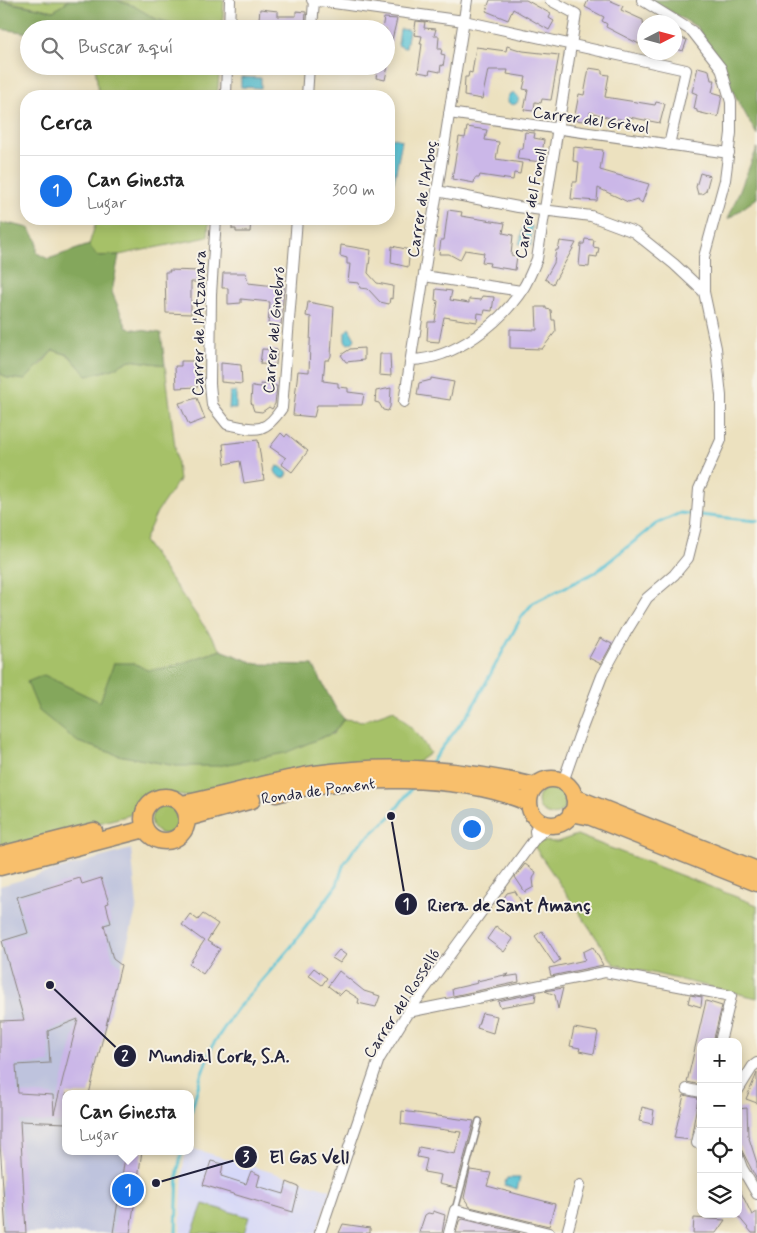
<!DOCTYPE html>
<html lang="es">
<head>
<meta charset="utf-8">
<style>
	body { margin:0; font-family:Mynerve,sans-serif; background:#f2f2f2; color:#222 }
	.controls { position:absolute; right:15px; bottom:15px; display:grid; overflow:hidden; border-radius:10px; box-shadow:0 2px 12px #0003 }
	.controls button { width:45px; height:45px; display:grid; place-items:center; padding:0; border:0; border-bottom:1px solid #e0e0e0; background:#fff; color:#222; font:25px sans-serif }
	.compass { position:absolute; left:637px; top:15px; width:45px; height:45px; border-radius:50%; background:#fff; box-shadow:0 2px 12px #0003; rotate:84deg }
	.you { position:absolute; left:471px; top:828px; width:18px; height:18px; margin:-12px; border:4px solid #fff; border-radius:50%; background:#1a73e8; box-shadow:0 0 0 8px #1a73e833 }
	.badge { display:grid; place-items:center; width:32px; height:32px; border-radius:50%; background:#1a73e8; color:#fff; font-size:16px; font-weight:700 }
	.pin { position:absolute; translate:-50% -50%; border:2px solid #fff; box-shadow:0 1px 5px #0006 }
	.popup { position:absolute; left:62px; top:1090px; width:132px; height:65px; box-sizing:border-box; display:grid; place-content:center; border-radius:10px; background:#fff; filter:drop-shadow(0 1px 4px #0005); font-size:16px; white-space:nowrap; color:#767676 }
	.popup b { font-size:19px; color:#222 }
	.popup::after { content:''; position:absolute; left:50%; top:100%; margin-left:-10px; border:10px solid transparent; border-top-color:#fff }
	.list { margin:0; padding:0; list-style:none }
	h2 { display:flex; justify-content:space-between; align-items:center; height:65px; margin:0; padding:0 20px; font-size:21px }
	h2 small { font-size:16px; font-weight:400; color:#767676 }
	.list li { display:grid; grid-template-columns:32px 1fr auto; gap:15px; align-items:center; box-sizing:border-box; height:70px; padding:0 20px; border-top:1px solid #e0e0e0 }
	.list b { display:block; font-size:19px; white-space:nowrap }
	.list p { margin:0; font-size:16px; white-space:nowrap; color:#767676 }
	.list em { font-size:16px; font-style:normal; color:#767676 }
	.icon { flex:none; width:28px; height:28px; fill:none; stroke:currentColor; stroke-width:2; stroke-linecap:round; stroke-linejoin:round }
	.map { position:relative; flex:none; width:757px; height:1233px; overflow:hidden }
	.search { position:absolute; background:#fff; box-shadow:0 2px 12px #0003; left:20px; top:20px; width:375px; height:55px; display:flex; align-items:center; gap:12px; box-sizing:border-box; padding:0 18px; border-radius:28px; color:#767676; font-size:19px }
	.panel { position:absolute; background:#fff; box-shadow:0 2px 12px #0003; left:20px; top:90px; width:375px; height:135px; border-radius:20px }
	.map>svg:first-child { display:block }
	.built { fill:#d6d8f8 }
	.industrial { fill:#bec3dd }
	.green { fill:#a6c168; stroke:#647252 }
	.forest { fill:#84a75c; stroke:#53644c }
	.water { fill:#58c2d4; stroke:#3d7288 }
	.lines { fill:none; stroke-linecap:round; stroke-linejoin:round }
	.stream { stroke:#58c2d4; stroke-width:3 }
	.building { fill:#cbb7e8; fill-rule:evenodd }
	.service-casing { stroke:#87827d; stroke-width:8 }
	.minor-casing { stroke:#87827d; stroke-width:12 }
	.primary-casing { stroke:#87827d; stroke-width:19 }
	.service { stroke:#fff; stroke-width:5 }
	.minor { stroke:#fff; stroke-width:10 }
	.primary { stroke:#f8bf6c; stroke-width:16 }
	.labels { text-anchor:middle; stroke-width:4; stroke-linejoin:round; paint-order:stroke }
	.street-label { font-size:16px; fill:#22223b; stroke:#f7f3e8 }
	.leader { fill:none; stroke:#22223b; stroke-width:2 }
	.callout-dot { fill:#22223b; stroke:#f7f3e8; stroke-width:2 }
	.mark-label { font-size:15px; text-anchor:middle; font-weight:bold; fill:#fff }
	.callout-label { font-size:18px; text-anchor:middle; font-weight:bold; fill:#22223b; stroke:#f7f3e8; stroke-width:4; stroke-linejoin:round; paint-order:stroke }
</style>
</head>
<body>
<div class="map">
<svg width="757" height="1233" viewBox="0 0 757 1233">
	<rect width="100%" height="100%" fill="#f7f3e8"/>
	<filter id="ink" filterUnits="userSpaceOnUse"><feTurbulence type="fractalNoise" baseFrequency=".02" numOctaves="2"/><feDisplacementMap in="SourceGraphic" scale="10" xChannelSelector="R" yChannelSelector="G"/><feConvolveMatrix kernelMatrix="1 2 1 2 8 2 1 2 1" color-interpolation-filters="sRGB"/></filter>
	<filter id="wash" filterUnits="userSpaceOnUse"><feTurbulence type="fractalNoise" baseFrequency=".0096" numOctaves="4" result="noise"/><feDisplacementMap in="SourceGraphic" scale="20" xChannelSelector="R" yChannelSelector="G"/><feGaussianBlur stdDeviation="1.12" result="paint"/><feColorMatrix in="noise" values="0 0 0 0 0 0 0 0 0 0 0 0 0 0 0 0 0 1.4 0 .05"/><feComposite in="paint" operator="in"/></filter>
	<g filter="url(#wash)">
		<rect width="100%" height="100%" fill="#ece1bf"/>
		<path class="built" d="M191,1148L331,1190L316,1233H180L183,1167L186,1151H190Z"/>
		<path class="industrial" d="M131,849L137,906L89,1094H66V1151H142L130,1233H2L0,886Z"/>
		<path class="green" d="M0,0H69L54,11Z
			M116,0H224L222,29C200,29 176,27 156,19C142,13 131,5 116,0Z
			M95,66H220L217,96H99Z
			M97,219H209L208,237L119,255L97,256L89,245Z
			M53,350L68,355L88,376L113,369L130,360L165,365L179,480L157,512L144,541L221,650L167,668L147,671L134,663L107,688L100,702L79,693L78,742L118,755L176,766L333,734L344,719L363,721L394,710L419,736L430,753L416,763L192,798L164,792L150,796L130,815L0,849V373L7,378L41,365Z
			M538 801a14 14 0 1 1 28 0a14 14 0 1 1-28 0Z
			M151 820a14 14 0 1 1 28 0a14 14 0 1 1-28 0Z
			M577,835L757,905V998L614,964L534,846L538,841L557,842Z
			M203,1204L249,1217L244,1233H192Z"/>
		<path class="forest" d="M69,0H116L132,5L156,19L195,29H29V33L0,29V1L54,11Z
			M651,0H757V135L697,27Z
			M757,148V198L728,219Z
			M7,223L29,228L37,240V253L48,259L89,245L97,256L119,255L112,292L127,328L161,333L165,365L130,360L113,369L87,376L69,355L53,350L25,380L7,378L0,373V224Z
			M221,650L257,664L313,665L336,709L344,719L333,733L285,753L218,766H176L118,755L78,742L39,711L27,682L44,675L100,702L114,663H134L147,670L167,668Z"/>
		<path class="water" d="M400,29L409,30L406,47L404,48L398,45Z
			M241,77L261,78V88L241,87Z
			M507.5 99a5.5 5.5 0 1 1 11 0a5.5 5.5 0 1 1-11 0Z
			M389,137L402,140L394,182L389,181Z
			M524,224L532,226L531,246L519,244Z
			M349,328L355,339L353,342L348,344L345,341V332Z
			M230,392H236V409H229Z
			M277,466L281,467L288,473L286,477C280,479 276,475 275,470Z
			M507,1178H520L517,1189L504,1185Z"/>
		<g class="lines">
			<path class="stream" d="M429,765L471,710L522,616L533,603L596,572L656,524L680,513L757,521
				M190,1116L201,1076L212,1046L236,1010L291,947L337,885L343,866L354,849L391,816L413,786
				M176,1233L178,1170L182,1151"/>
		</g>
		<g id="blocks">
			<path class="building" d="M490,0H526L551,14L549,18L554,21L549,30L513,9L508,20L486,11Z
				M588,0H609L623,6L621,10L643,20L644,30L639,44L606,27L607,24L602,21L604,17L585,7Z
				M260,9L278,11V16H296V11L306,12L305,29H258Z
				M384,18L397,19L390,48H386V29H382Z
				M416,21L425,22L424,28L436,29L434,36H439L438,49H442L441,54L445,55L443,66L441,65L440,72L430,70L429,74L418,72L422,44H420L422,36L414,35Z
				M674,36L687,40L683,51L674,48Z
				M507,46L523,51L559,55L551,100L542,99L541,103L535,102L534,111L524,110L528,90L523,89L526,77L507,74L508,70H488L482,99L464,96L465,77H468L469,72L472,73L476,47L506,51Z
				M378,66H388L385,80L376,78Z
				M698,67L709,70L711,80H715L712,92L722,95L718,117L697,112V110L694,109L697,94L692,92Z
				M589,68L602,70V74L609,75L605,97L655,105L656,102L665,104L660,123L629,117L627,120L610,118L590,112L589,118L585,117L583,121L574,120L579,94L584,95Z
				M467,127L487,130L485,140L499,142L496,159L522,163L520,174L514,173L513,180L480,175L479,178H475L474,183L452,179L459,137L465,138Z
				M525,132L535,133L534,138L544,140L541,162L517,159L519,149H523Z
				M574,147L603,150L600,170L649,184L642,203L637,199L628,202L598,188L597,201L571,199L573,182H577L579,162L573,161Z
				M700,173L710,176L706,191L702,194H698L696,187Z
				M448,210L462,212L461,216L505,223L503,233L513,235L511,255L517,256L515,270L489,266L490,263L482,262L484,253L465,250L460,260L449,254H439L441,240H444Z
				M232,219H251L250,232H236V229H232Z
				M585,239L594,240L593,247L599,248L597,257L590,256L589,267L579,266L581,244H584Z
				M560,241L576,243L553,284L545,279L554,263L556,250H558Z
				M341,245L371,250L368,273L377,283L393,286L392,299L390,298L389,304L380,302L368,289L360,288L359,283L348,282L350,264H347V258L340,256Z
				M392,246L410,250L408,267L391,263Z
				M169,270L201,271L200,282H191V314L166,313L165,272H170Z
				M223,273H246L248,283L284,287L281,325L268,324L270,302L241,299V303L228,304V288H222Z
				M436,289L452,291L450,300L469,303V299L481,300L482,296L494,297L492,311L485,310L484,314L478,313L477,322L444,317L439,342L427,341L428,322H435L438,301L435,300Z
				M308,302L334,307L331,356L329,360H325L323,381L338,383V387L348,388V392L364,394L362,405H317L314,417L293,415L298,371L309,372L311,317L306,316Z
				M536,307H546V309L551,310L552,320H555L556,331L542,349L510,348V329L537,330Z
				M364,348V360L346,362L341,355L350,349Z
				M262,349L277,350L276,365L260,364Z
				M380,354H390L391,376L379,375Z
				M181,361H195V366H198V387L176,388L175,366H181Z
				M221,363L241,365L242,384L221,382Z
				M431,378L454,382L450,400L417,395L419,383L431,380Z
				M260,384L277,386L275,404L272,409L269,407L262,412L254,411L251,402L252,386L261,387Z
				M391,388L390,407L388,411L383,410L379,403L375,402L376,391Z
				M197,398L205,419L189,425L179,403Z
				M281,433L285,437L287,434L308,451L292,472L281,464L286,458L270,447Z
				M258,440L264,480L244,483L240,461L225,464L223,444Z
				M600,638L612,644L601,664L589,658Z
				M525,864L536,872L533,879L534,887L525,892L515,877Z
				M80,878L82,884L101,878L109,903L106,904L111,923L104,925L113,959L121,965L89,1094H66V1123L20,1121L26,1233H6L0,1143V1021L24,1020L2,941L28,933L17,897ZM78,1019L62,1082L54,1114L53,1095L18,1093L16,1065L50,1063L48,1031Z
				M515,891L523,905L517,908L501,903L507,893Z
				M190,914L198,920L203,914L218,924L207,941L220,949L203,974L189,964L204,941L182,925Z
				M496,926L513,939L504,952L487,939Z
				M542,931L560,960L554,964L535,936Z
				M593,947L603,965L551,976L549,968L585,960L583,952Z
				M339,950L346,955L340,963L332,958Z
				M314,968L327,978L322,985L308,975Z
				M339,971L364,991L380,996L376,1007L358,1003L359,999L345,990L340,995L328,986Z
				M509,974L504,977L518,975L519,982L453,996L452,989L478,983L477,981Z
				M563,988L562,992L558,1009L555,995L545,991Z
				M536,993L535,1001L500,1007L498,1001Z
				M690,995L702,997L701,1007L688,1003Z
				M706,1001L722,1006L713,1042H701V1085L687,1082Z
				M482,1013L497,1016L493,1033L477,1028Z
				M574,1028L598,1032L594,1054L579,1051L580,1048L570,1046Z
				M757,1073V1103L746,1099Z
				M684,1095L698,1098L691,1140L674,1138Z
				M642,1107L654,1110L652,1124L639,1121Z
				M747,1108L748,1135L757,1163V1180L738,1143V1109Z
				M402,1111L474,1121L456,1188L439,1184L441,1175L424,1172L427,1159L417,1157L419,1147L455,1154L461,1132L401,1124Z
				M126,1151H142L130,1233H113Z
				M211,1161L223,1164L221,1176L246,1184L251,1171L260,1175L257,1186L284,1194L287,1182L299,1187L293,1212L203,1185Z
				M470,1170L491,1173L487,1186L555,1204L549,1226L470,1207L464,1198Z
				M738,1186L752,1215L757,1212V1233H752L738,1216Z
				M433,1211L445,1215L442,1233H419L425,1215L428,1213L433,1214Z
				M694,1218L725,1220L716,1233H693Z
				M463,1219L520,1233H456L459,1221Z
				M343,1224L370,1228V1233H339Z"/>
		</g>
	</g>
	<g filter="url(#ink)">
		<use href="#blocks" fill-opacity="0" stroke="#87827d" stroke-width="1"/>
		<g class="lines">
			<g class="service-casing">
				<path id="service" d="M455,1210L479,1121"/>
			</g>
			<g class="minor-casing">
				<path id="minor" d="M312,0L464,21L686,70L669,145
					M229,29L230,0
					M312,29L314,0
					M226,96L227,66
					M307,96L309,66
					M449,113L729,153
					M437,191L518,207L591,216L634,232L674,264L704,292
					M216,219L211,294L210,384L212,405L227,424C256,430 264,435 282,408L297,219
					M424,276L521,291
					M411,360C455,359 501,323 524,287C529,279 533,268 537,259L576,14L550,0
					M404,402L467,0
					M563,782L579,736L602,676L626,632L647,598L674,575L688,558L696,526L699,489L721,440V396L716,348L704,292V257L725,180L731,133V102L721,68L692,31L642,0
					M536,837L535,831L539,820
					M408,1012L605,972L731,996L720,1042
					M687,1089L701,1092
					M738,1090L753,1066L757,1063
					M697,1143L701,1126
					M738,1157L742,1168L757,1194
					M320,1233L379,1059L408,1012L536,837L552,824
					M449,1233L455,1210L549,1233
					M567,1233L580,1185"/>
			</g>
			<g class="primary-casing">
				<path id="primary" d="M529 802a23 23 0 1 1 46 0a23 23 0 1 1-46 0Z
					M276,794C347,775 461,773 529,803
					M143 819a22 22 0 1 1 44 0a22 22 0 1 1-44 0Z
					M574,797L757,870
					M181,804C226,796 270,781 315,774C389,763 463,769 535,786
					M571,813L591,817L757,883
					M187,818L252,800
					M0,855L94,831
					M0,867L145,829"/>
			</g>
			<use href="#service" class="service"/>
			<use href="#minor" class="minor"/>
			<use href="#primary" class="primary"/>
		</g>
	</g>
	<g class="labels">
		<g class="street-label">
			<text transform="translate(591 119) rotate(8)" y="6">Carrer del Grèvol</text>
			<text transform="translate(421 199) rotate(-81)" y="6">Carrer de l'Arboç</text>
			<text transform="translate(530 203) rotate(-79)" y="6">Carrer del Fonoll</text>
			<text transform="translate(198 323) rotate(-89)" y="6">Carrer de l'Atzavara</text>
			<text transform="translate(273 330) rotate(-85)" y="6">Carrer del Ginebró</text>
			<text transform="translate(318 790) rotate(-8)" y="6">Ronda de Ponent</text>
			<text transform="translate(401 1003) rotate(-57)" y="6">Carrer del Rosselló</text>
		</g>
	</g>
	<path class="leader" d="M391 816L406 904M50 985L125 1056M156 1183L246 1157"/>
	<g class="callout-dot">
		<circle cx="391" cy="816" r="5"/>
		<circle cx="50" cy="985" r="5"/>
		<circle cx="156" cy="1183" r="5"/>
		<circle cx="406" cy="904" r="12"/>
		<circle cx="125" cy="1056" r="12"/>
		<circle cx="246" cy="1157" r="12"/>
	</g>
	<g class="mark-label">
		<text x="406" y="909">1</text>
		<text x="125" y="1061">2</text>
		<text x="246" y="1162">3</text>
	</g>
	<g class="callout-label">
		<text x="509" y="911">Riera de Sant Amanç</text>
		<text x="219" y="1062">Mundial Cork, S.A.</text>
		<text x="309" y="1163">El Gas Vell</text>
	</g>
</svg>
<div class="controls">
<button>+</button>
<button>−</button>
<button><svg class="icon" aria-label="locate" viewBox="0 0 24 24"><circle cx="12" cy="12" r="6"/><path d="M12 2v4M12 18v4M2 12h4M18 12h4"/></svg></button>
<button><svg class="icon" aria-label="layers" viewBox="0 0 24 24"><path d="M12 4l9 5-9 5-9-5zM3 14l9 5 9-5"/></svg></button>
</div>
<svg class="compass" viewBox="-18 -18 36 36"><path d="M0-13l5 13h-10z" fill="#e53935"/><path d="M0 13l5-13h-10z" fill="#767676"/></svg>
<div class="you"></div>
<div class="pin badge" style="left:128px;top:1190px">1</div>
<div class="popup"><b>Can Ginesta</b>Lugar</div>
<div class="search"><svg class="icon" aria-label="search" viewBox="0 0 24 24"><circle cx="10" cy="10" r="6"/><path d="M15 15l6 6"/></svg>Buscar aquí</div>
<section class="panel">
<h2>Cerca<small></small></h2>
<ul class="list">
<li><span class="badge">1</span><div><b>Can Ginesta</b><p>Lugar</p></div><em>300 m</em></li>
</ul>
</section>
</div>
</body>
</html>
